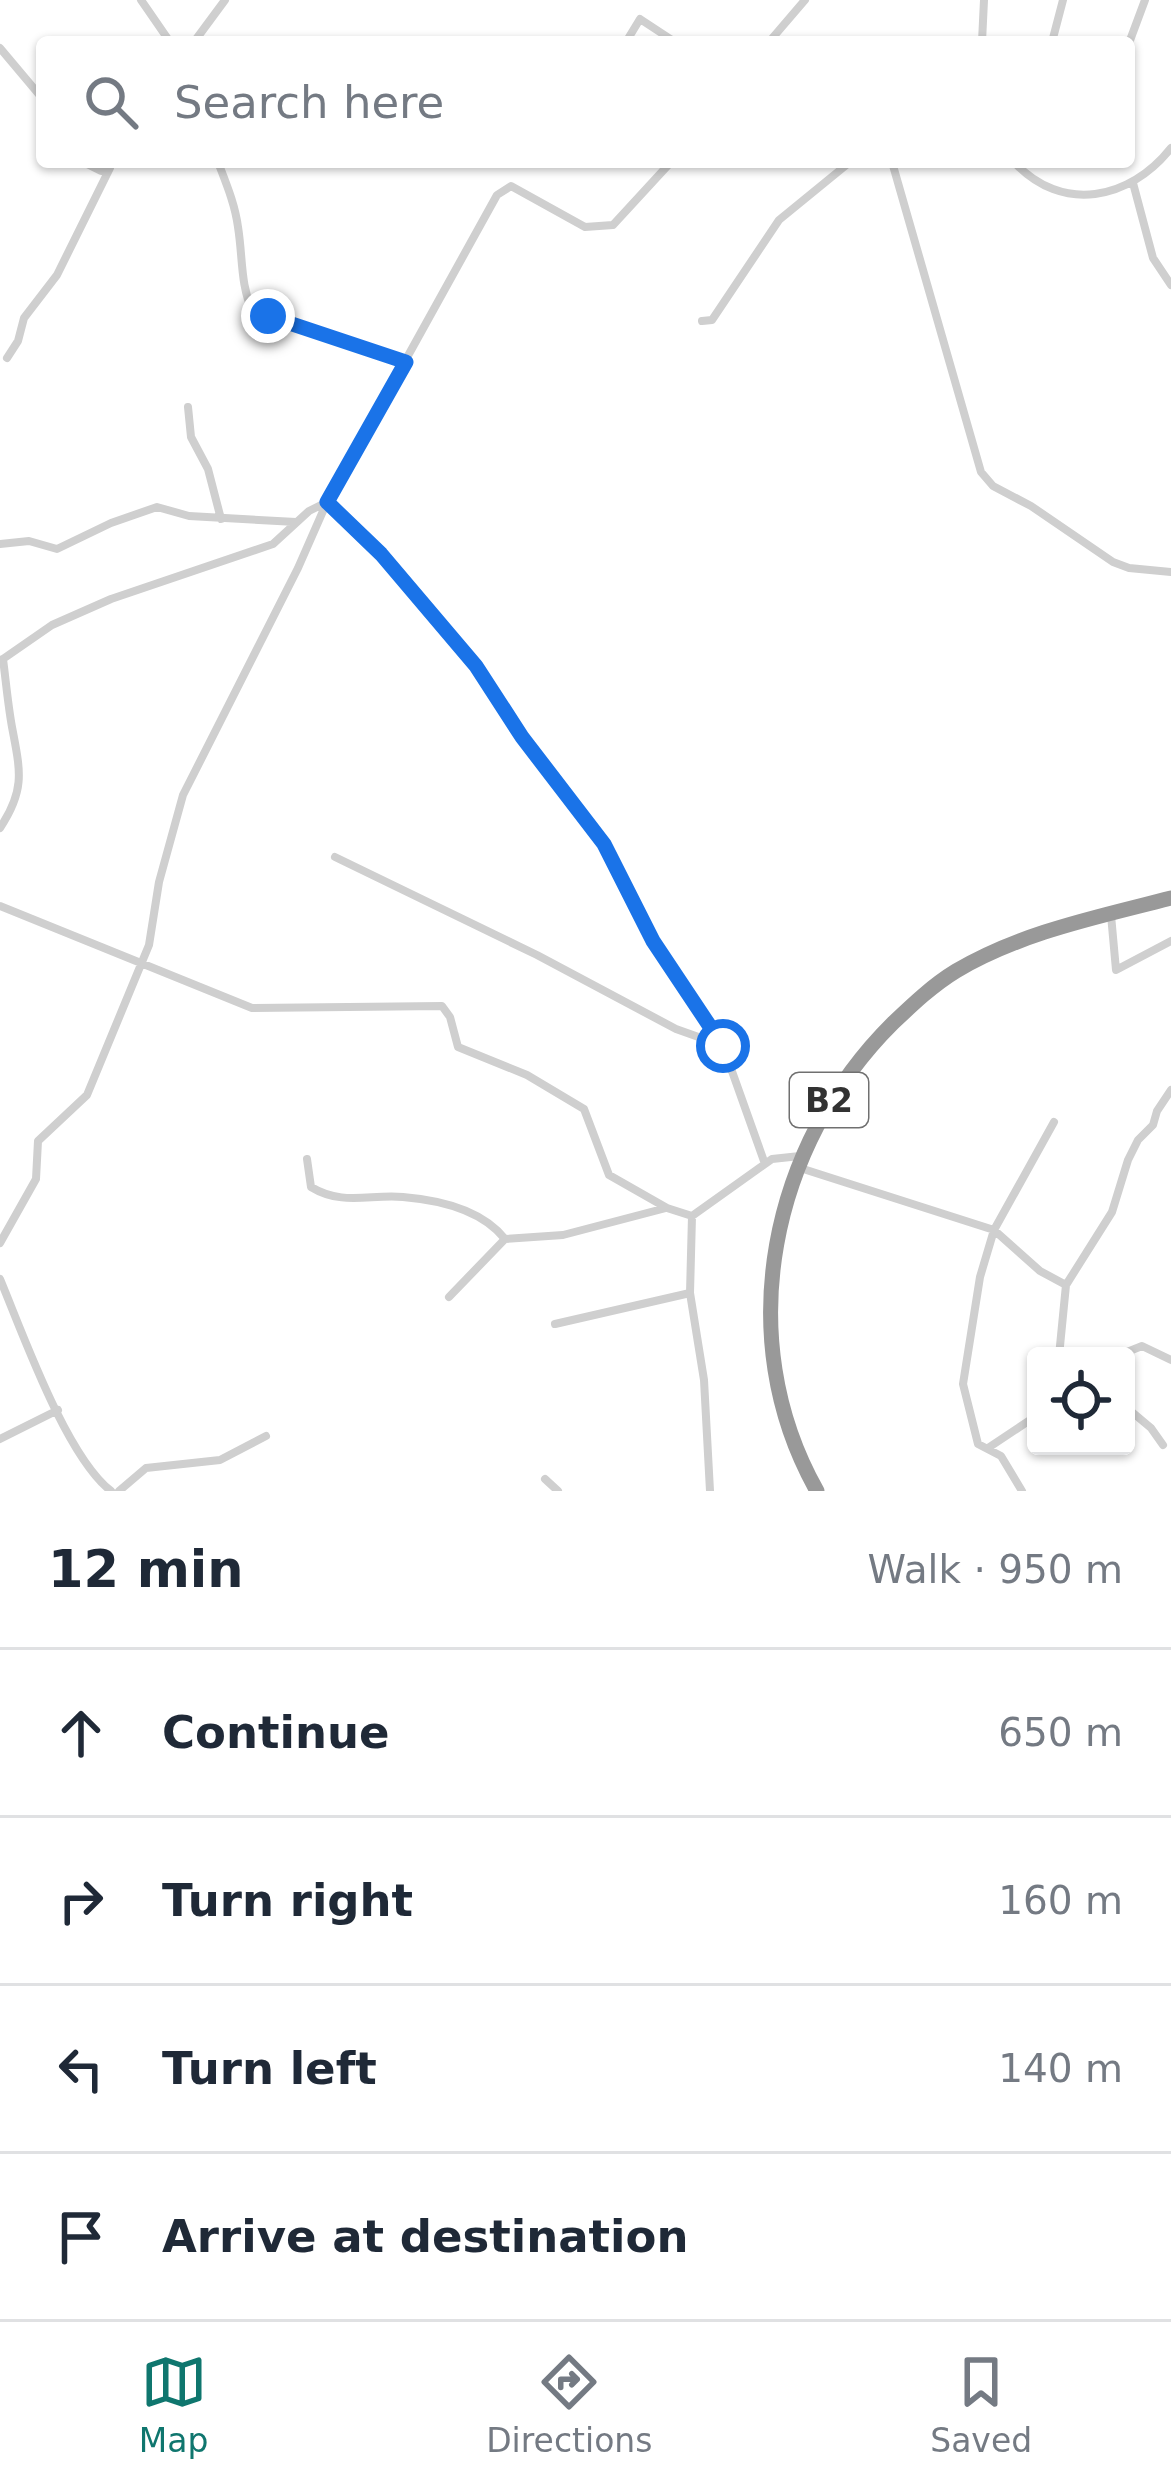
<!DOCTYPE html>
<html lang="en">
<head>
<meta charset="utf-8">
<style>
	body { margin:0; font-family:"DejaVu Sans",sans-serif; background:#f6f6f7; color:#1f2937 }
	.controls { position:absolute; right:36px; bottom:36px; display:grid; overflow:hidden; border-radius:12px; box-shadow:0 3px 9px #0004 }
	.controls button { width:108px; height:108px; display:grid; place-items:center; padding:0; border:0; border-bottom:3px solid #e0e1e3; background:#fff; color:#1f2937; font:60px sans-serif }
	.stop { position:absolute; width:36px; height:36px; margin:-27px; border:9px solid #1a73e8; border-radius:50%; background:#fff }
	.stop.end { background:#1a73e8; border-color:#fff; box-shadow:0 3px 12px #0008 }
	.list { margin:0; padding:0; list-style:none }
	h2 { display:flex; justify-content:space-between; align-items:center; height:156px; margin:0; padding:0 48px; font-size:51px }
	h2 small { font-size:39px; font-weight:400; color:#747a83 }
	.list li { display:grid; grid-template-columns:78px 1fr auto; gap:36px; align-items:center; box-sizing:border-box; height:168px; padding:0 48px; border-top:3px solid #e0e1e3 }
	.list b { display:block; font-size:45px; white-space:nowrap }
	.list em { font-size:39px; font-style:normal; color:#747a83 }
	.icon { flex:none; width:66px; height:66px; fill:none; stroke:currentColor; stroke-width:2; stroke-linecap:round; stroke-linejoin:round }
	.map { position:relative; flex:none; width:1171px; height:1491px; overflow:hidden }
	.search { position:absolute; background:#fff; box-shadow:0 3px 9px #0004; left:36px; right:36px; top:36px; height:132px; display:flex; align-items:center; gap:30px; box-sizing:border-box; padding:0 42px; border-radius:12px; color:#747a83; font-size:45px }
	.sheet { height:828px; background:#fff }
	nav { display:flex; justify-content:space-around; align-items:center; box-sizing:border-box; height:168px; border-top:3px solid #e0e1e3; background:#fff; font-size:33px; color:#747a83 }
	nav a { display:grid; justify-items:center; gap:6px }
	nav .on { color:#0f766e }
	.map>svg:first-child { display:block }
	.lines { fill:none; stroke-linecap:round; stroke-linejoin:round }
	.street { stroke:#cfcfcf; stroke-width:8 }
	.highway { stroke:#999; stroke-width:15 }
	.route { stroke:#1a73e8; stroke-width:15 }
	.labels { text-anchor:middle; stroke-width:12; stroke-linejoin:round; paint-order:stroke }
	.shield { fill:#fff; stroke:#707070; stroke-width:3 }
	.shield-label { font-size:33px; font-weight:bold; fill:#323232 }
</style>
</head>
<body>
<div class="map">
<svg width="1171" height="1491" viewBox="0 0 1171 1491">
	<rect width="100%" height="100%" fill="#fff"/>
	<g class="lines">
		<path class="street" d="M141,0L170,42
			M194,42L225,0
			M626,42L640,19L675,42
			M769,42L805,0
			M982,42L984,0
			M1052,42L1063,0
			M1129,43L1145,0
			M0,48L42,98
			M83,162L101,171L116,162
			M218,162C226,183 235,204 238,227C243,258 240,284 253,313L407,361
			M892,162L981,472L993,486L1031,506L1113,562L1129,568L1171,572
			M1014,162C1062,214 1130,200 1171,148
			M1133,183L1153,258L1171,285
			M702,321L712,320L779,220L850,162
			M7,358L18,341L24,318L57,275L110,168
			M188,407L191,437L208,469L221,519
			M0,544L29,541L57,549L111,523L157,507L189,516L296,522
			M0,661L52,625L111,599L273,544L309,511L327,502L381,554L476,666L522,737L604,844L653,941L723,1046L765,1164
			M0,828C26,789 20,770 12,727C8,705 6,682 3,659
			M335,857L537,955L676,1029L721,1045
			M0,906L252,1008L442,1006L450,1017L458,1047L527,1075L584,1109L609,1175L667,1208L692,1216L772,1159L800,1156
			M1111,915L1116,970L1171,941
			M307,1159L311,1187C342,1206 370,1194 403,1197C439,1200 482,1210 505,1239L563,1235L666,1208
			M797,1167L994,1230L1040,1271L1066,1285
			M692,1216L690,1293L704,1380L710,1491
			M0,1243L36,1179L38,1141L87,1095L149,945L159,882L183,795L298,568L327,502L497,195L511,186L585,227L613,225L671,162
			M0,1279C23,1334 66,1456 111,1491
			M449,1297L505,1239
			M555,1324L690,1293
			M1059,1356L1066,1285L1112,1212L1128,1160L1138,1140L1153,1125L1157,1111L1171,1090
			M1117,1356L1142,1346L1171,1360
			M1126,1407L1151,1428L1163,1445
			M0,1439L58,1410
			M988,1448L1036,1416
			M545,1479L558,1491
			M119,1491L146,1468L220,1460L266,1436
			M1022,1491L1001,1456L978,1444L963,1384L980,1277L994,1230L1054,1122"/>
		<path class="highway" d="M817,1491C730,1337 771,1144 893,1023C913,1004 933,985 956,971C1022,932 1098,917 1171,898"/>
	</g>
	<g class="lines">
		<path class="route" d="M268,316L406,362L327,502L381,554L476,666L522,737L604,844L653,941L723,1046"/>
	</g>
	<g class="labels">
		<rect class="shield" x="790" y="1073" width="78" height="54" rx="9"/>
		<g class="shield-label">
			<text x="829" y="1112">B2</text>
		</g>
	</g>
</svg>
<div class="controls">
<button><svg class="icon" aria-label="locate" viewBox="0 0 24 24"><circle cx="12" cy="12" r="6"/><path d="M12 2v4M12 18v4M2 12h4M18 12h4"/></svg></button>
</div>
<div class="stop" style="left:723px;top:1046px"></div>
<div class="stop end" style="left:268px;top:316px"></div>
<div class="search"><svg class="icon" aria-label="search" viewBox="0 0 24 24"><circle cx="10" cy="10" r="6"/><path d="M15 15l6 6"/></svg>Search here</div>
</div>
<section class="sheet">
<h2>12 min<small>Walk · 950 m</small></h2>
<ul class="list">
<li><svg class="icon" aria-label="ahead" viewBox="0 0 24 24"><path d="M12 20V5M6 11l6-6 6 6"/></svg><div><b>Continue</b></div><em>650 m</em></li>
<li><svg class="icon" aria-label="right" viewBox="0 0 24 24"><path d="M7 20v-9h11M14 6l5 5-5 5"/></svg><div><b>Turn right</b></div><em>160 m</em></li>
<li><svg class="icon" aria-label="left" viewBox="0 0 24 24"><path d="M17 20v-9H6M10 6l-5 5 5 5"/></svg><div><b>Turn left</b></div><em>140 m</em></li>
<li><svg class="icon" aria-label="arrive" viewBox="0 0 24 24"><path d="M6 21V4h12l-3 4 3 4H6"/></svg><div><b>Arrive at destination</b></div></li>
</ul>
</section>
<nav>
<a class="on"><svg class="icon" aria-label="map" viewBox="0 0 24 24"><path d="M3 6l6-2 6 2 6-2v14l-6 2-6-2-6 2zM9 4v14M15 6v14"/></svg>Map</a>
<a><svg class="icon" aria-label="directions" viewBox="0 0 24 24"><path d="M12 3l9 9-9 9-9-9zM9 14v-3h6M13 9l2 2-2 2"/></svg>Directions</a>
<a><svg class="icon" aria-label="saved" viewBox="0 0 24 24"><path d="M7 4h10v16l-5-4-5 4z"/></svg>Saved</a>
</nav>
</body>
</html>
